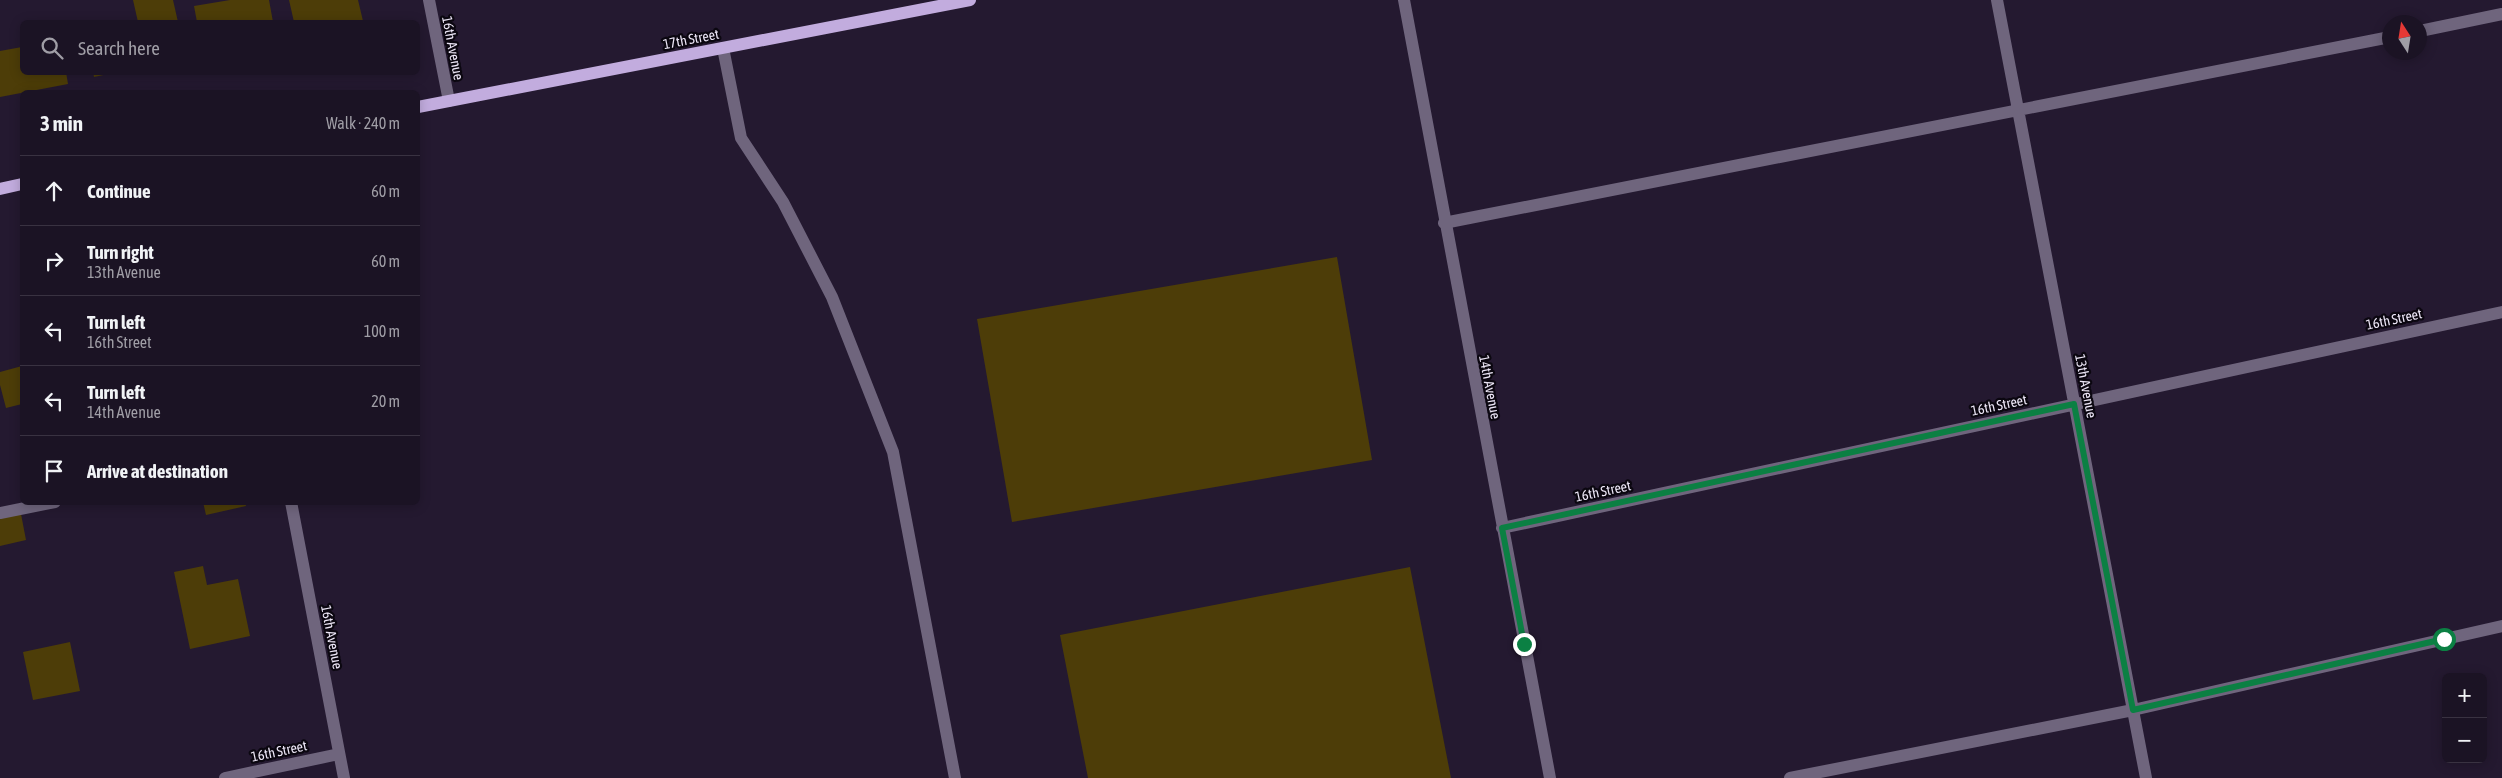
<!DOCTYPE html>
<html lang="en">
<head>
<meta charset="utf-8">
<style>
	body { margin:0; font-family:"Asap Condensed",sans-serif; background:#282031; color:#f1f3f6 }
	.controls { position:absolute; right:15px; bottom:15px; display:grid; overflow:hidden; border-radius:8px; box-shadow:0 2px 12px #0003 }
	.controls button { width:45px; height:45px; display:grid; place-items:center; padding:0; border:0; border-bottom:1px solid #393241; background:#1b1324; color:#f1f3f6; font:25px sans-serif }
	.compass { position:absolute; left:2382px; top:15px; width:45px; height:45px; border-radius:50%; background:#1b1324; box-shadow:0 2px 12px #0003; rotate:348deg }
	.stop { position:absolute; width:15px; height:15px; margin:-11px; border:4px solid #0b8043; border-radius:50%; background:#fff }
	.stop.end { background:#0b8043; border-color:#fff; box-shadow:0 1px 5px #0008 }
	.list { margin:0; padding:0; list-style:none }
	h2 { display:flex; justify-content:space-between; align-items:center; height:65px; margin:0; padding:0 20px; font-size:21px }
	h2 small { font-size:16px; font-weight:400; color:#a09ea6 }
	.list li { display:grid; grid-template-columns:32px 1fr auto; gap:15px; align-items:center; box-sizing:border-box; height:70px; padding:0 20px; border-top:1px solid #393241 }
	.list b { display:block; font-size:19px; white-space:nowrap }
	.list p { margin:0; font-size:16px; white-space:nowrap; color:#a09ea6 }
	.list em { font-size:16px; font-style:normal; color:#a09ea6 }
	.icon { flex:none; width:28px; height:28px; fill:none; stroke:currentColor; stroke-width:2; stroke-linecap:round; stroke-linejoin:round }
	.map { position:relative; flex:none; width:2502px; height:778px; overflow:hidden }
	.search { position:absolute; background:#1b1324; box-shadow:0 2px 12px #0003; left:20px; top:20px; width:400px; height:55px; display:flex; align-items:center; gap:12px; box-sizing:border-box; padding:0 18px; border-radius:8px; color:#a09ea6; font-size:19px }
	.panel { position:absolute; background:#1b1324; box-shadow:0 2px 12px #0003; left:20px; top:90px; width:400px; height:415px; border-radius:8px }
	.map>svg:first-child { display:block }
	.building { fill:#4d3d08 }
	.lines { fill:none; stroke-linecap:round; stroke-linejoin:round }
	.minor { stroke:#6f657d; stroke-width:12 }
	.major { stroke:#c2acde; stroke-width:12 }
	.route { stroke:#0b8043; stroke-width:6 }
	.labels { text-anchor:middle; stroke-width:4.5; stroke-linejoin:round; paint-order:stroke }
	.street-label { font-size:14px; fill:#ede7f7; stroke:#0b0710 }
</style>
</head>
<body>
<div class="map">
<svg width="2502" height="778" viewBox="0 0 2502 778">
	<rect width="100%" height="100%" fill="#241930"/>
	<path class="building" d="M133,0H173L178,22H138Z
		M230,0H269L273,22H197L194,6Z
		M289,0H358L363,21L294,22Z
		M22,47V72H66L68,84L0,97V51Z
		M93,72H113V73L94,77Z
		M1337,257L1372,460L1012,522L977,319Z
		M22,366V404L6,408L0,385V372Z
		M203,502H245L246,506L206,515Z
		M21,514L26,540L0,546V518Z
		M203,566L207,585L238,579L250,636L190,649L174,572Z
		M1410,567L1451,778H1088L1060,635Z
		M70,642L80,691L33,700L23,652Z"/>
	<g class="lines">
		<path class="minor" d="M429,0L449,101
			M1404,0L1550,778
			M1997,0L2146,778
			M2420,31L2502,14
			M723,48L741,138L783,202L832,297L893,452L955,778
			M1444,223L2390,37
			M291,502L344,778
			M0,513L55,502
			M1502,528L2502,312
			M225,778L339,754
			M1790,778L2133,710L2502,626"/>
		<path class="major" d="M418,107L970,0
			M0,189L22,184"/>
	</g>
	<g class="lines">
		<path class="route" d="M1524,644L1502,528L2074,404L2133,710L2444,639"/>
	</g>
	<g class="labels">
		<g class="street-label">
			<text transform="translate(691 39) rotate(-11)" y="5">17th Street</text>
			<text transform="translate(453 48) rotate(79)" y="5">16th Avenue</text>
			<text transform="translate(2394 319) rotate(-12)" y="5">16th Street</text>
			<text transform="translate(2086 386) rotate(79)" y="5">13th Avenue</text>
			<text transform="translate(1490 387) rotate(79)" y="5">14th Avenue</text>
			<text transform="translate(1999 405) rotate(-12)" y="5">16th Street</text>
			<text transform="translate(1603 491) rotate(-12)" y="5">16th Street</text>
			<text transform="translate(332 637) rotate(79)" y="5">16th Avenue</text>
			<text transform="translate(279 751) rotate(-12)" y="5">16th Street</text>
		</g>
	</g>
</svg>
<div class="controls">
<button>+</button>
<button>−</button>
</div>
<svg class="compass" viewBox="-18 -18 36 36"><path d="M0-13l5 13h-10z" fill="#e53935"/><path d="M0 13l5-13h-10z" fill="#a09ea6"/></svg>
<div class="stop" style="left:2444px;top:639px"></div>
<div class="stop end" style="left:1524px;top:644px"></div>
<div class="search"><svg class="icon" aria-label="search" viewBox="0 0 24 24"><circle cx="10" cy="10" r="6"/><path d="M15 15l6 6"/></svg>Search here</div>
<section class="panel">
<h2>3 min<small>Walk · 240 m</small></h2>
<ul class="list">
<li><svg class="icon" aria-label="ahead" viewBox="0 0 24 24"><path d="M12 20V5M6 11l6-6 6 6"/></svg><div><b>Continue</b></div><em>60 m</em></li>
<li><svg class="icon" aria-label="right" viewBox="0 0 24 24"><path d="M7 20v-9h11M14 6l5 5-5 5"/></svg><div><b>Turn right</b><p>13th Avenue</p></div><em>60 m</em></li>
<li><svg class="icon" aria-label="left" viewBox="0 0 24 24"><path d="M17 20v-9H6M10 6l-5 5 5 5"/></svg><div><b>Turn left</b><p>16th Street</p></div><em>100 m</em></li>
<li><svg class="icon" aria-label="left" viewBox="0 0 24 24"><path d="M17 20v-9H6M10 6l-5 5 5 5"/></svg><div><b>Turn left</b><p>14th Avenue</p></div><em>20 m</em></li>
<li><svg class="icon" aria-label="arrive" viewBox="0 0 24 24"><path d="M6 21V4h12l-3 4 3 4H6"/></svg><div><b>Arrive at destination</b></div></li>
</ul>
</section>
</div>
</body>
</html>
